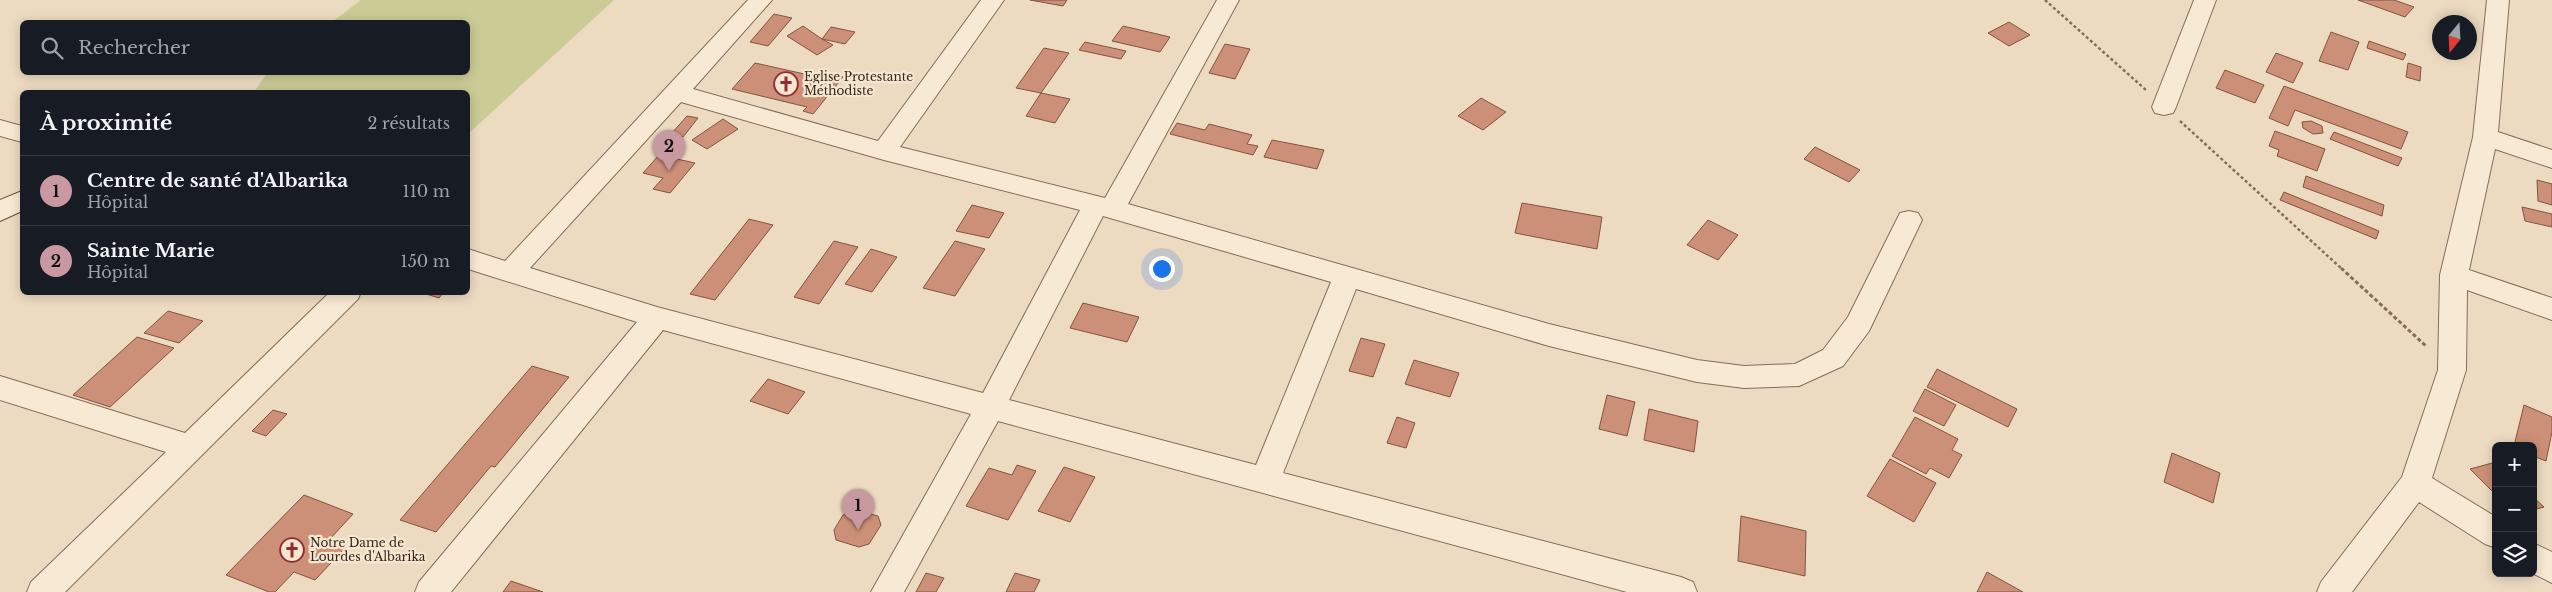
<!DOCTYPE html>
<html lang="fr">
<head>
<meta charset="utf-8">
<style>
	body { margin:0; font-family:"Libre Baskerville",serif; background:#20242c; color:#f1f3f6 }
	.controls { position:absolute; right:15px; bottom:15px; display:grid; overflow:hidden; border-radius:8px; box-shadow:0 2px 12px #0003 }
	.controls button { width:45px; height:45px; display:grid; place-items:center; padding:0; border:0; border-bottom:1px solid #363941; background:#171b24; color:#f1f3f6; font:25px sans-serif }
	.compass { position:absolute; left:2432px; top:15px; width:45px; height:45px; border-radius:50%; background:#171b24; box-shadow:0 2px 12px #0003; rotate:198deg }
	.you { position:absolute; left:1161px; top:268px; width:18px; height:18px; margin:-12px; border:4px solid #fff; border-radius:50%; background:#1a73e8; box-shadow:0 0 0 8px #1a73e833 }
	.badge { display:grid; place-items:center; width:32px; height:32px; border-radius:50%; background:#c899a0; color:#111; font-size:16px; font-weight:700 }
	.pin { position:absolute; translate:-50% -41px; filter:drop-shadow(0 1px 2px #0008) }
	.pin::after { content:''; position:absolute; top:26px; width:18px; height:15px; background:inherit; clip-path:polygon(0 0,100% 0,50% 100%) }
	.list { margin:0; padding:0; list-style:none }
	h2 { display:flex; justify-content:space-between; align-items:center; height:65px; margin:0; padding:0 20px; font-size:21px }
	h2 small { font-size:16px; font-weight:400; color:#9ea1a6 }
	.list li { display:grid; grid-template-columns:32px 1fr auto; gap:15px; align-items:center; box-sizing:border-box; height:70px; padding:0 20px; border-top:1px solid #363941 }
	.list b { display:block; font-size:19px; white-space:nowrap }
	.list p { margin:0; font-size:16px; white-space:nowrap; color:#9ea1a6 }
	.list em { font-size:16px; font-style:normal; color:#9ea1a6 }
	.icon { flex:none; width:28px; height:28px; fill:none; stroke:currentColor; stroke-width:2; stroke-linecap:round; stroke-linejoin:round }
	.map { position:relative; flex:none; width:2552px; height:592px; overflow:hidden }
	.search { position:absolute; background:#171b24; box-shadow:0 2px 12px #0003; left:20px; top:20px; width:450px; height:55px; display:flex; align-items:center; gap:12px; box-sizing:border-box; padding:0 18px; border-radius:8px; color:#9ea1a6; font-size:19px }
	.panel { position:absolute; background:#171b24; box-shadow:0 2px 12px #0003; left:20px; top:90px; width:450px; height:205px; border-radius:8px }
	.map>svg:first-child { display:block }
	.green { fill:#cbcb95 }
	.building { fill:#cb9077; stroke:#85533f }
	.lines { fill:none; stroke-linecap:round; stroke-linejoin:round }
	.street-casing { stroke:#866c59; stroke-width:2 }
	.secondary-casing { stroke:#684d3c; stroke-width:2 }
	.path-far1 { stroke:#866c59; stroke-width:2.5; stroke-dasharray:3 2.5; stroke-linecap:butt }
	.path { stroke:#866c59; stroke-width:3; stroke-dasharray:4 2.5; stroke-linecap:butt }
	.street { fill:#f8e9d4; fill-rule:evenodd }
	.secondary { fill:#f8e9d4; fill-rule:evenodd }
	.labels { text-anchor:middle; stroke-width:4.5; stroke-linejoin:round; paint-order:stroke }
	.poi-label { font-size:12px; fill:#36261d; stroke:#f5e6d0; text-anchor:start }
</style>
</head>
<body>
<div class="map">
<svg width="2552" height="592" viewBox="0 0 2552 592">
	<rect width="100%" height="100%" fill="#eddbc1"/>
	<path class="green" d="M361,0H614L468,134V92H254L267,73L468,72V22H332Z"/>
	<path class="building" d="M1030,0H1067L1063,6Z
		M2358,0H2394L2414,7L2405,17Z
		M774,14L792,18L768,46L750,42Z
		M2009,22L2030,35L2009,46L1988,33Z
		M803,26L822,39L833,45L817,55L787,36Z
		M1123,26L1170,37L1160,52L1112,41Z
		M831,27L855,32L845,44L822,39Z
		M2331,32L2359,42L2348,70L2319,61Z
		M2369,41L2406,54L2403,60L2367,48Z
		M1085,42L1126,51L1121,59L1079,50Z
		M1225,44L1250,49L1235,79L1209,73Z
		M1044,48L1069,53L1041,93L1016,88Z
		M2276,53L2303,63L2293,83L2266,72Z
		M755,63L827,79L832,74L843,77L813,114L803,111L807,107L732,89Z
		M2408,63L2421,67L2420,81L2406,77Z
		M2225,70L2264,85L2255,103L2216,88Z
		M2284,86L2408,132L2401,149L2295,110L2288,126L2269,118Z
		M1041,93L1070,99L1055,123L1026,116Z
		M1481,98L1506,112L1483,130L1458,116Z
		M687,116L698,118L683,137L671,134Z
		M723,119L738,129L707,149L692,140Z
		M2311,121L2322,126L2323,133L2313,134L2303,128L2302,122Z
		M1177,123L1205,130L1209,124L1252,135L1247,144L1258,146L1253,155L1170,134Z
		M2275,131L2325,149L2317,171L2277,156L2279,150L2269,146Z
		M2334,132L2402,158L2398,166L2330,139Z
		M1272,140L1324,150L1317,169L1264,157Z
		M1815,147L1860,170L1849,182L1804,159Z
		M659,155L695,163L670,193L653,189L663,178L643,173Z
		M2306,176L2384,205L2382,216L2303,187Z
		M2537,180L2552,184V205L2538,201Z
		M2284,192L2379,231L2376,239L2280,200Z
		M1522,203L1602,217L1597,249L1515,233Z
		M972,205L1004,213L989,238L956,231Z
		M2522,207L2552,214V227L2525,221Z
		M749,219L773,225L715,300L690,294Z
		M1708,220L1738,235L1718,260L1687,245Z
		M834,241L858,247L819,304L794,297Z
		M955,241L985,249L955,296L923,288Z
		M871,249L897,257L872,292L845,284Z
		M420,292H444L439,298Z
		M1083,303L1139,317L1127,342L1070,328Z
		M168,311L203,321L179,343L144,333Z
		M137,337L174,348L110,407L73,395Z
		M1361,338L1385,344L1373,377L1349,371Z
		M1414,360L1459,373L1450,397L1405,384Z
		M532,366L569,377L495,467L491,466L436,532L400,520Z
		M1937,369L2017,409L2008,427L1927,387Z
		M768,379L805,392L788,414L750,401Z
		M1925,389L1956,405L1944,426L1913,411Z
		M1607,395L1635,402L1627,436L1599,429Z
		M2524,405L2552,417V432L2546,461L2533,456V446H2514Z
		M1649,409L1698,421L1694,452L1644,440Z
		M273,410L287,414L266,436L252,431Z
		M1397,417L1415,423L1406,448L1387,443Z
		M1915,417L1958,439L1952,450L1962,455L1949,478L1930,468L1926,474L1892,456Z
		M2172,453L2220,473L2213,503L2164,482Z
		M1890,459L1936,483L1914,522L1867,496Z
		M2496,462V495L2470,469Z
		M1017,465L1036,471L1008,520L966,506L989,468L1012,475Z
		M1064,467L1095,477L1070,522L1038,511Z
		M304,495L353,514L329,540L346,547L315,580L294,572L275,592H269L226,575Z
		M2533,497L2544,507L2533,510Z
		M856,510L878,516L881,525L869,544L859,547L836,540L834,530L843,515Z
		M1741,516L1806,531L1805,576L1738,561Z
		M1987,572L2023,592H1977Z
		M926,573L944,578L936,592H916Z
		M1015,573L1040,580L1034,592H1006Z
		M511,581L543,592H503Z"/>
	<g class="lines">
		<g class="street-casing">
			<path id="street" d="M748,0H772L693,89L878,141L981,0H1004L900,147L1105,198L1217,0H1239L1128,204L1549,324L1697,360L1744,366L1795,364L1823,350L1848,317L1900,213L1909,211L1918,213L1922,220L1869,331L1843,366L1799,386L1744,388L1697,382L1549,346L1356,289L1283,473L1681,577L1693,582L1697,592H1627L998,421L904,592H871L971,414L663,330L451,592H415L419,582L637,322L468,269V249L505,261ZM681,102L884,160L1080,210L983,393L657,307L530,268ZM1103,216L1331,282L1256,465L1009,400Z
				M2194,0H2216L2176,107L2173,113L2164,115L2155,113L2152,107Z
				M2487,0H2509L2498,132L2552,150V168L2495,149L2469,270L2552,298V320L2467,290L2466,370L2432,478L2496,517V548L2485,544L2419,502L2352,592H2317L2321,582L2402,477L2438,370L2440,275L2473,137Z
				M0,120L22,126V142L0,136Z
				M330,292H361L358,299L65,592H27L31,582L166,452L0,400V376L185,433Z
				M2533,543L2552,552V583L2532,573Z"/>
		</g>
		<g class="secondary-casing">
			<path id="secondary" d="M22,191V211L0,221V200Z"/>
		</g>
		<path class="path-far1" d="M2045,0L2146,90
			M2180,121L2342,269"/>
		<path class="path" d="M2341,268L2426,346"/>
		<use href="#street" class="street"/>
		<use href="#secondary" class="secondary"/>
	</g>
	<defs>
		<g id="church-ring" transform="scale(1.25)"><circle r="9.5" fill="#f5e6d0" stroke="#952a37" stroke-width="1.5"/><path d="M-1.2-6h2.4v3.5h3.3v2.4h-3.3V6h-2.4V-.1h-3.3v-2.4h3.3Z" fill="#952a37"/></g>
	</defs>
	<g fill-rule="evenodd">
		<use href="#church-ring" x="786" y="84"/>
		<use href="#church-ring" x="292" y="550"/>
	</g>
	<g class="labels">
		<g class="poi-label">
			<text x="804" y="81">Eglise Protestante<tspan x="804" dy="14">Méthodiste</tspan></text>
			<text x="310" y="547">Notre Dame de<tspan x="310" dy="14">Lourdes d'Albarika</tspan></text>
		</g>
	</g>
</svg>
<div class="controls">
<button>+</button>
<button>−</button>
<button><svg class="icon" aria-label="layers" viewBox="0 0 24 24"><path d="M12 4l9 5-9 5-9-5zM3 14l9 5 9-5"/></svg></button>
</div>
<svg class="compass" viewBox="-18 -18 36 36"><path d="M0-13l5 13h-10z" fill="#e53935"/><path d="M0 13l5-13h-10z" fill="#9ea1a6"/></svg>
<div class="you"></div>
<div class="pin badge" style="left:858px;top:530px">1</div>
<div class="pin badge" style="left:669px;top:171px">2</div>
<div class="search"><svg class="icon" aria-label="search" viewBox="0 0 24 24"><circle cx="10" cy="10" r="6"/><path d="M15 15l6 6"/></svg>Rechercher</div>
<section class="panel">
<h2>À proximité<small>2 résultats</small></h2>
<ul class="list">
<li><span class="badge">1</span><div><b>Centre de santé d'Albarika</b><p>Hôpital</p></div><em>110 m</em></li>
<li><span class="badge">2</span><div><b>Sainte Marie</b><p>Hôpital</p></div><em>150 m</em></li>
</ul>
</section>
</div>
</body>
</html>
